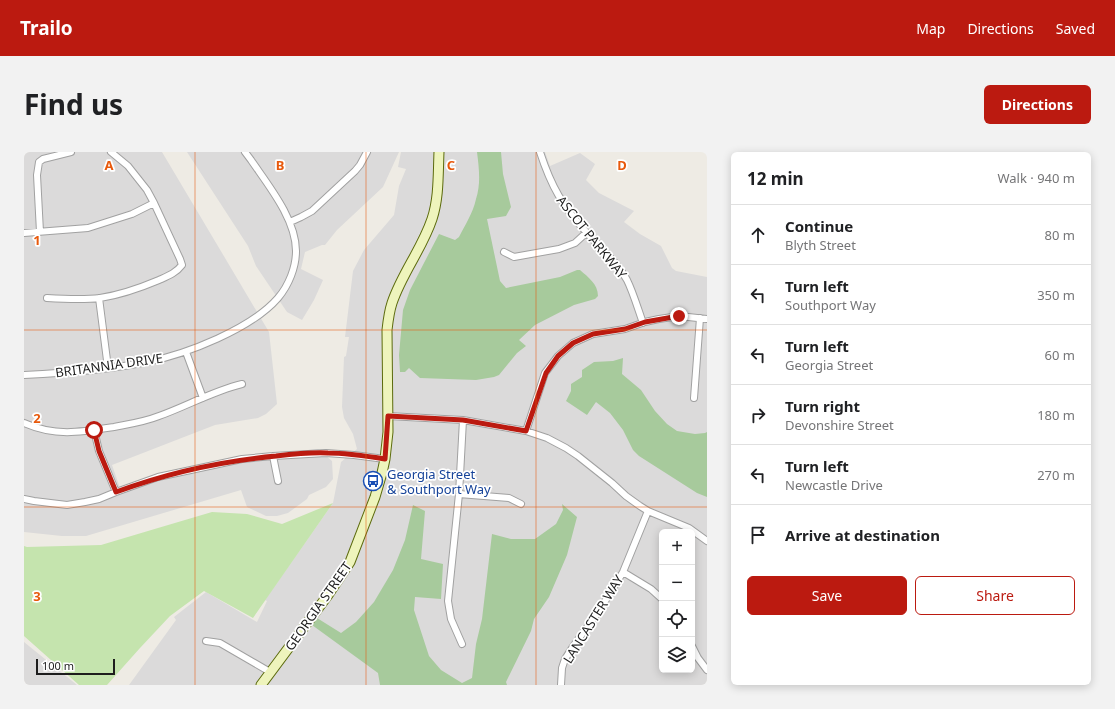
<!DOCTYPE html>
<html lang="en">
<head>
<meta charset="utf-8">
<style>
	body { margin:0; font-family:"Noto Sans",sans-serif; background:#f2f2f2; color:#202124 }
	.controls { position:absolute; right:12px; bottom:12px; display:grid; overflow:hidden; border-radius:6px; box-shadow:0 2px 10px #0003 }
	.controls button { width:36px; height:36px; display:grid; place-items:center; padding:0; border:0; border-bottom:1px solid #e0e0e0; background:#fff; color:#202124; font:20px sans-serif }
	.scale { position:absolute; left:12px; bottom:10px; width:79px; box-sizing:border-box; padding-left:4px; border:2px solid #1d1d1d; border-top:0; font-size:11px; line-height:14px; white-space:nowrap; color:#1d1d1d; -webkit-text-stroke:3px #fff; paint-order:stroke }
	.stop { position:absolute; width:12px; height:12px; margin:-9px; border:3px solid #bb1a10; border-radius:50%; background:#fff }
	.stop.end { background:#bb1a10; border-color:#fff; box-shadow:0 1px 4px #0008 }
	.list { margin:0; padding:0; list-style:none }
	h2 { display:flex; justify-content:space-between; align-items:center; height:52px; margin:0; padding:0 16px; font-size:17px }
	h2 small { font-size:13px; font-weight:400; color:#757577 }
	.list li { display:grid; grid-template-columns:26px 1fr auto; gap:12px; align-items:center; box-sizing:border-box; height:60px; padding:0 16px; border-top:1px solid #e0e0e0 }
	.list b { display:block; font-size:15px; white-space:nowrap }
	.list p { margin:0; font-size:13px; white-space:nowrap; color:#757577 }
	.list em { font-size:13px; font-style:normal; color:#757577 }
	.actions { display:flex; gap:8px; padding:12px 16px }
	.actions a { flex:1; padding:9px 0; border:1px solid #bb1a10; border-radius:6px; text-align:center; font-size:14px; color:#bb1a10 }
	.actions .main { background:#bb1a10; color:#fff }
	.icon { flex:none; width:22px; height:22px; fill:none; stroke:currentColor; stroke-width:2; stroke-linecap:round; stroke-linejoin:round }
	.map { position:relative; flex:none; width:683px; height:533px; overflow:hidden; border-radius:6px }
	header { display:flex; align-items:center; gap:24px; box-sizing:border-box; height:56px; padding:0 20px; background:#bb1a10; color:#fff }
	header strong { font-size:19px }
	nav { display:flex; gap:22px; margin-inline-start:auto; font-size:14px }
	.intro { display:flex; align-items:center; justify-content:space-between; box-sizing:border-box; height:96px; padding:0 24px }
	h1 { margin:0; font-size:28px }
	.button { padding:10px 18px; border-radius:6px; background:#bb1a10; color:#fff; font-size:14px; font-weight:700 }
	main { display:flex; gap:24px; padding:0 24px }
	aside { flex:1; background:#fff; border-radius:6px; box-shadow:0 2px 10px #0003 }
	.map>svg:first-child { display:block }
	.residential { fill:#dbdada; fill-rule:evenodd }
	.grass { fill:#c5e4ae }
	.forest { fill:#a7ca9c }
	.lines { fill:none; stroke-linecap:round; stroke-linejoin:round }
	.street-casing { stroke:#a1a1a1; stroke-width:8 }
	.secondary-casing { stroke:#5c6b0d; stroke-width:11 }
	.street { stroke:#fff; stroke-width:6 }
	.secondary { stroke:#eef4bc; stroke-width:9 }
	.route { stroke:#bb1a10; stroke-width:5 }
	.grid { fill:none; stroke:#e8590c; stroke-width:1; stroke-opacity:0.55 }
	.labels { text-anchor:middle; stroke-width:3.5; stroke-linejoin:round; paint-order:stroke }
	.street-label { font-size:13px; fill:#1d1d1d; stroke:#fff }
	.transit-label { font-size:13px; fill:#164399; stroke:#fff; text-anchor:start }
	.grid-label { font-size:13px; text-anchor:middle; font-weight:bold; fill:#e8590c; stroke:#fff; stroke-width:3.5; stroke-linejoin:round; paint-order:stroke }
</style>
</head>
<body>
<header>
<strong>Trailo</strong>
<nav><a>Map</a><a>Directions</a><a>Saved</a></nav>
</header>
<div class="intro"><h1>Find us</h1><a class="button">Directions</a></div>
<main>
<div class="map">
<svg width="683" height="533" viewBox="0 0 683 533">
	<rect width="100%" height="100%" fill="#eeebe4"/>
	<path class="residential" d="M0,0H138L245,180L253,252L242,262L234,266L191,273L88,313L96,336L214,305L294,297L308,309L309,327L302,335L285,343L283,347L264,361L253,364H242L223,355L217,338L62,384H38L0,380Z
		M163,0H375L359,35L313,78L301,93H298L281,100L277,117L299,128L290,148L278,168L263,160L232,114L224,94Z
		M377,0H521L526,14L556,1L571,12L562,28L575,41L610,59L600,70L616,82L637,94L648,116L652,119L683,125V533H105L152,468L150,465L182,440L233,470L243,449L241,448L309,351L317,310L333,297L329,282L320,266L318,255L320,205L322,204L325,185H321L329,119L340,98L370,63L375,34L382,17L374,15ZM638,380H668V518H638Z
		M0,490L53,533H0Z"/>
	<path class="grass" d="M309,351L229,466L180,439L146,464L116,496L83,533H55L0,484V394L3,395L77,393L134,376L188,360L223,362L258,372Z"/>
	<path class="forest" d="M453,0H477L479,22L487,55L482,64L463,67L476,129L482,136L536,125L553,118H556C564,125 574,132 574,144L571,147L550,153L511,173L495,188L502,194L493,201L475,223L470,225L452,228L396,226L385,216L381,220H376L375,203L379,158L386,138L415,82L431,88L435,85C441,73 449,61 452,47C457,32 455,16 453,0Z
		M599,206L598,222L617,238L631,259L643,272L653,279L671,282L681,281L683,280V345L673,341L615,304L609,298L599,278L586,261L572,250L563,263L542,249L547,239V232L558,225V218L570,210L589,209Z
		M538,352L553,365L543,403L525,445L510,467L507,479L482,530L483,533H356L354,521L288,473L293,466L317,481L332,470L350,450L369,418L381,388L389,353L401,359L397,407L419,412L417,447L391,445L390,458L405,504L417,518L438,531L448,526L452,492L458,467L468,382L487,387H511L532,372L539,358Z"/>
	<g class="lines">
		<g class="street-casing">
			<path id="street" d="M516,0C527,34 539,55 563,81C577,96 593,110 603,128C609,140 614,157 619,171
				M266,70L277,65L288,59L331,19L336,13L343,0
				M16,80L13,23L15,10L19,7L47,0
				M0,81L64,76L108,62L130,51
				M480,100L490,105L535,97L551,91L562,81
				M23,146C40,147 59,148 76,146C96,143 116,136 135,128C144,124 152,121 158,113L156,107L130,51L123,38L104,14L87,0
				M75,146L84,216
				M162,200L179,246
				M0,223C41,221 83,218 123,210C163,202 227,177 254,146C265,133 272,115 272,99C272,67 244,33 227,8L221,0
				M670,246L676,166
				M364,264L439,268L502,279L523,286L542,296L554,304L588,331L602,344L616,354L624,359L665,376L683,389
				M0,271C31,285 58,280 90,275C105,272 120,270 135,264C163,254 189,239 218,232
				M70,278L75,299L92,340
				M502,279L521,221L534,204L549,191L569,182L601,177L621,170L635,167L655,164L683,167
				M249,304L254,329
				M435,342L485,346L497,352
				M0,347L10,349L43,353L61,350L75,347L92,340L134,325L218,307L249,304L302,301L330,303L361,307
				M599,420L627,437L638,447
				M182,489L196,491L246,520
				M438,492L427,467L424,449L435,342L439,268
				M668,494L674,506L683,518
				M537,533L538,516L541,507L550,493L575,459L599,420L624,359"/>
		</g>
		<g class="secondary-casing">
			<path id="secondary" d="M237,533L304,443L326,410L351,345L358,321L361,307L364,280L363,178C364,169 365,160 368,151C378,121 398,97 408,67C415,46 414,23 415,0"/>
		</g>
		<use href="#street" class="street"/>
		<use href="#secondary" class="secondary"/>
	</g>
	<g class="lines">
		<path class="route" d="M70,278L75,299L92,340C143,321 198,309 252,304C269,302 287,300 304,301C323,301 342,304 361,307L364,264L439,268L502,279L522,221L534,204L549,191L569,182L601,177L621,170L655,164"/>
	</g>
	<path class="grid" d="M171,0V533M342,0V533M512,0V533M0,178H683M0,355H683"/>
	<defs>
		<g id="bus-ring" transform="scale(1)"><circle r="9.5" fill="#fff" stroke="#1a4fb4" stroke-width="1.5"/><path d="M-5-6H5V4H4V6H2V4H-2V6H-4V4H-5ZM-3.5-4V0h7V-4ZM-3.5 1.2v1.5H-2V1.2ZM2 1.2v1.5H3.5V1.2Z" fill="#1a4fb4"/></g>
	</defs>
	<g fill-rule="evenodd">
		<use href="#bus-ring" x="349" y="329"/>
	</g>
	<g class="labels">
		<g class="street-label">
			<text transform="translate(568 85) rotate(51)" y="5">ASCOT PARKWAY</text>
			<text transform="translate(85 213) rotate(-8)" y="5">BRITANNIA DRIVE</text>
			<text transform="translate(294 454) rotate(-55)" y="5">GEORGIA STREET</text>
			<text transform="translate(569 467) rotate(-58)" y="5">LANCASTER WAY</text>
		</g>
		<g class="transit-label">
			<text x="363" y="327">Georgia Street<tspan x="363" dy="15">&amp; Southport Way</tspan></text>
		</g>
	</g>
	<g class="grid-label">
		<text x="85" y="18">A</text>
		<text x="256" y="18">B</text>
		<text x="427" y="18">C</text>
		<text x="598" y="18">D</text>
		<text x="13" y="93">1</text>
		<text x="13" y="271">2</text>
		<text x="13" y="449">3</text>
	</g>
</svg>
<div class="controls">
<button>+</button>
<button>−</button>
<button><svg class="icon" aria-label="locate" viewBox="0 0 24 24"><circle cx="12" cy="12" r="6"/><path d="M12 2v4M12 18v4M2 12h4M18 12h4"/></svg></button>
<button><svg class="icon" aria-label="layers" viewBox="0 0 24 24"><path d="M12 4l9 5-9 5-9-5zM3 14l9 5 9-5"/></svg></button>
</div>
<div class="scale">100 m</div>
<div class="stop" style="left:70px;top:278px"></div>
<div class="stop end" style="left:655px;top:164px"></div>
</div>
<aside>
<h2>12 min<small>Walk · 940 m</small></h2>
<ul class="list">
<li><svg class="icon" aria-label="ahead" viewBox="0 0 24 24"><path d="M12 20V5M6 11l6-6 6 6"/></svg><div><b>Continue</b><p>Blyth Street</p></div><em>80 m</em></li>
<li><svg class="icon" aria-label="left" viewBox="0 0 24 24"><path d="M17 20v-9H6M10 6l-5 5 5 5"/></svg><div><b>Turn left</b><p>Southport Way</p></div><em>350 m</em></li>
<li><svg class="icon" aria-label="left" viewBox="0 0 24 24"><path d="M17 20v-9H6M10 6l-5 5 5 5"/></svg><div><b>Turn left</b><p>Georgia Street</p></div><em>60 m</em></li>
<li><svg class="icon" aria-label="right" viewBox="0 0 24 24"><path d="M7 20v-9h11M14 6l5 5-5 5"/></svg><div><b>Turn right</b><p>Devonshire Street</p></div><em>180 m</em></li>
<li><svg class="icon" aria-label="left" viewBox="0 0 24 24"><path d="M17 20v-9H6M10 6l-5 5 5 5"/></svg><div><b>Turn left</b><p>Newcastle Drive</p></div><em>270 m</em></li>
<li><svg class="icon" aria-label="arrive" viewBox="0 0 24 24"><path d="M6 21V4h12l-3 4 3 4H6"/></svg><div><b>Arrive at destination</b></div></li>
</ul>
<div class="actions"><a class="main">Save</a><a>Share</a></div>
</aside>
</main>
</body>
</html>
